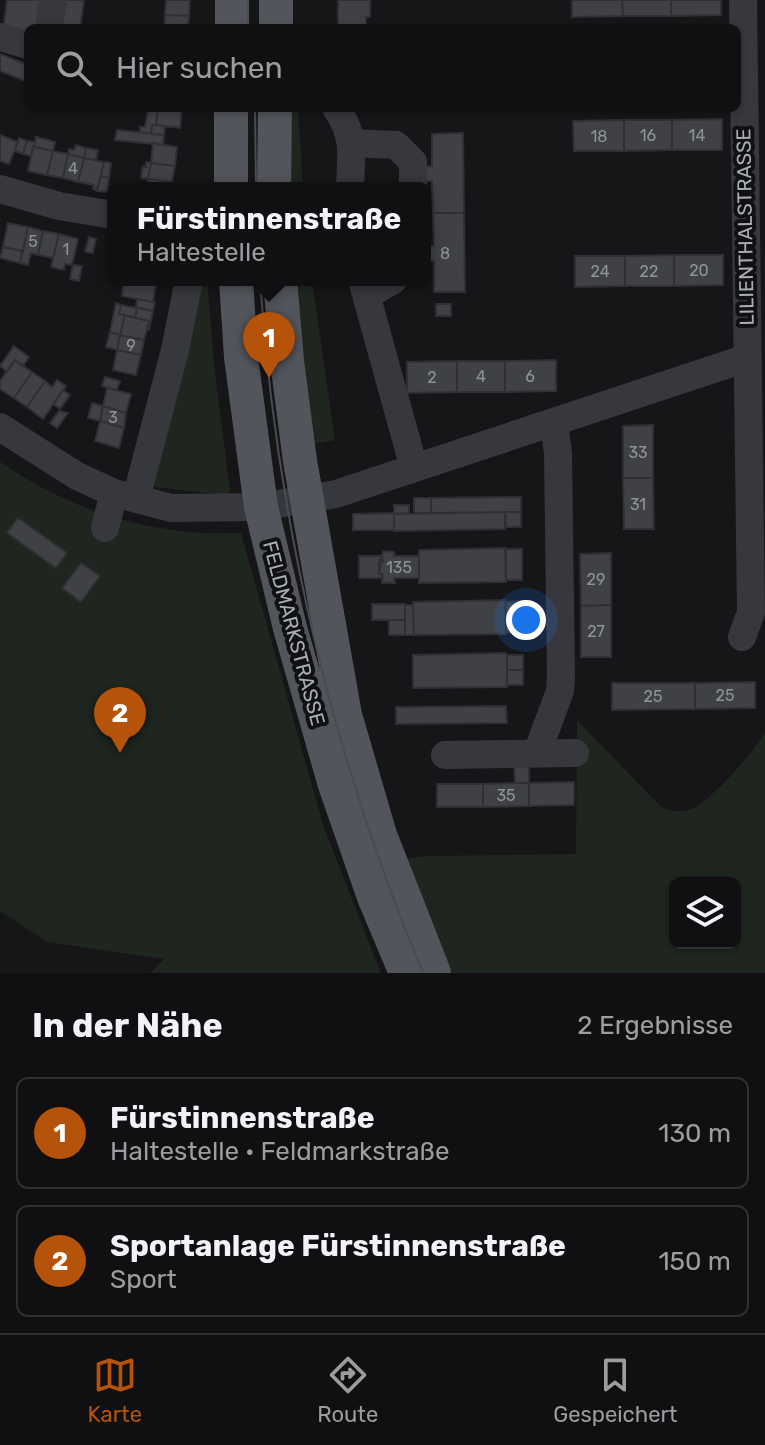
<!DOCTYPE html>
<html lang="de">
<head>
<meta charset="utf-8">
<style>
	body { margin:0; font-family:Rubik,sans-serif; background:#19191b; color:#f1f3f6 }
	.controls { position:absolute; right:24px; bottom:24px; display:grid; overflow:hidden; border-radius:12px; box-shadow:0 2px 6px #0004 }
	.controls button { width:72px; height:72px; display:grid; place-items:center; padding:0; border:0; border-bottom:2px solid #303032; background:#101012; color:#f1f3f6; font:40px sans-serif }
	.you { position:absolute; left:526px; top:620px; width:28px; height:28px; margin:-20px; border:6px solid #fff; border-radius:50%; background:#1a73e8; box-shadow:0 0 0 12px #1a73e833 }
	.badge { display:grid; place-items:center; width:52px; height:52px; border-radius:50%; background:#b45309; color:#fff; font-size:26px; font-weight:700 }
	.pin { position:absolute; translate:-50% -66px; filter:drop-shadow(0 2px 4px #0008) }
	.pin::after { content:''; position:absolute; top:42px; width:28px; height:24px; background:inherit; clip-path:polygon(0 0,100% 0,50% 100%) }
	.popup { position:absolute; left:107px; top:182px; width:324px; height:104px; box-sizing:border-box; display:grid; place-content:center; border-radius:12px; background:#101012; filter:drop-shadow(0 2px 6px #0005); font-size:26px; white-space:nowrap; color:#9c9d9f }
	.popup b { font-size:30px; color:#f1f3f6 }
	.popup::after { content:''; position:absolute; left:50%; top:100%; margin-left:-16px; border:16px solid transparent; border-top-color:#101012 }
	.list { margin:0; padding:0; list-style:none }
	h2 { display:flex; justify-content:space-between; align-items:center; height:104px; margin:0; padding:0 32px; font-size:34px }
	h2 small { font-size:26px; font-weight:400; color:#9c9d9f }
	.list li { display:grid; grid-template-columns:52px 1fr auto; gap:24px; align-items:center; box-sizing:border-box; height:112px; margin:0 16px 16px; padding:0 16px; border:2px solid #303032; border-radius:12px }
	.list b { display:block; font-size:30px; white-space:nowrap }
	.list p { margin:0; font-size:26px; white-space:nowrap; color:#9c9d9f }
	.list em { font-size:26px; font-style:normal; color:#9c9d9f }
	.icon { flex:none; width:44px; height:44px; fill:none; stroke:currentColor; stroke-width:2; stroke-linecap:round; stroke-linejoin:round }
	.map { position:relative; flex:none; width:765px; height:973px; overflow:hidden }
	.search { position:absolute; background:#101012; box-shadow:0 2px 6px #0004; left:24px; right:24px; top:24px; height:88px; display:flex; align-items:center; gap:20px; box-sizing:border-box; padding:0 28px; border-radius:12px; color:#9c9d9f; font-size:30px }
	.sheet { height:360px; background:#101012 }
	nav { display:flex; justify-content:space-around; align-items:center; box-sizing:border-box; height:112px; border-top:2px solid #303032; background:#101012; font-size:22px; color:#9c9d9f }
	nav a { display:grid; justify-items:center; gap:4px }
	nav .on { color:#b45309 }
	.map>svg:first-child { display:block }
	.green { fill:#1e261f; fill-rule:evenodd }
	.building { fill:#404145; stroke:#303034; stroke-width:2 }
	.lines { fill:none; stroke-linecap:round; stroke-linejoin:round }
	.minor { stroke:#37383d; stroke-width:28 }
	.major { stroke:#53555c; stroke-width:34 }
	.tram { stroke:#4a4c52; stroke-width:2 }
	.labels { text-anchor:middle; stroke-width:8; stroke-linejoin:round; paint-order:stroke }
	.number-label { font-size:16px; fill:#8e929b }
	.street-label { font-size:20px; fill:#a8adb8; stroke:#111113 }
</style>
</head>
<body>
<div class="map">
<svg width="765" height="973" viewBox="0 0 765 973">
	<rect width="100%" height="100%" fill="#161618"/>
	<path class="green" d="M292,108H298L303,188H290Z
		M198,280H207L214,365L230,491L226,495L155,487L153,482Z
		M295,280H312L335,440L313,444Z
		M0,462C54,499 113,523 179,531C199,534 221,533 241,533L324,828L381,973H150L164,959L47,942L0,911Z
		M577,720L661,807C673,812 685,814 697,806C719,792 750,755 765,733V973H445L402,859L427,856L576,854ZM675,883H735V943H675Z"/>
	<path class="building" d="M7,0H42L38,28H28V33L3,30Z
		M65,0H84L80,28H61Z
		M166,0H190L189,16L165,15Z
		M338,0H370V17H366V28H338Z
		M572,0H622L623,16L572,17Z
		M622,0H671V16H623Z
		M671,0H721V15L671,16Z
		M165,15L189,16L188,28H164Z
		M0,54L28,65V82L0,71Z
		M148,108H158L156,125H152L151,134L140,132V127H145Z
		M158,108H182L180,128L156,125Z
		M722,119V150H672V120Z
		M624,120H672V150L624,151Z
		M624,120V151H574L573,121Z
		M152,125L165,126L164,135L151,134Z
		M117,130L164,135L163,145L115,140Z
		M463,133L464,213H433L432,181H422V167L432,166V134Z
		M0,135L18,142L9,164L0,161Z
		M36,137L55,142L53,151L34,147Z
		M19,138L27,141L23,154L15,151Z
		M27,141L35,142L31,156L23,154Z
		M153,143L177,147L175,166L151,163Z
		M76,145L86,148L84,158L68,154L69,149L74,150Z
		M33,146L53,151L47,175L28,171Z
		M86,148L98,150L96,160L84,158Z
		M53,151L68,154L63,178L47,175Z
		M68,154L84,158L78,182L63,178Z
		M84,158L104,162L97,190L93,189L94,185L78,182Z
		M104,162L111,163L109,178L101,176Z
		M146,162L151,163L148,179L141,178L143,166L146,167Z
		M151,163L175,166L172,182L148,179Z
		M101,176L109,178L107,192L97,191Z
		M148,179L172,182L171,188H147Z
		M433,213H464L465,292H434V261H425V246H434Z
		M8,223L28,227L23,251L3,247Z
		M28,227L43,231L38,255L31,253L28,265L20,263Z
		M43,231L59,234L53,258L38,255Z
		M59,234L78,239L73,261L71,265L65,264L64,270L51,267Z
		M89,237L96,239L93,253L85,252Z
		M3,247L22,251L20,263L0,258Z
		M674,255H723V285L674,286Z
		M674,255V286H625V256Z
		M575,256H625V286L575,287Z
		M73,265L82,266L79,281L70,279Z
		M127,280L156,282L153,302L122,296L123,284H126Z
		M137,299L155,302L153,311L136,307Z
		M116,303L121,305L119,314L125,315L120,335L110,332Z
		M436,304H451V316H436Z
		M121,305L137,308L135,318L119,314Z
		M137,308L153,311L149,330L147,329L149,321L135,318Z
		M125,315L149,321L144,340L120,335Z
		M110,332L120,335L117,350L106,347Z
		M120,335L144,340L141,355L117,350Z
		M14,346L29,357L23,366L15,360L7,372L0,366Z
		M117,350L141,355L136,375L113,370Z
		M15,360L32,372L14,398L0,389V381Z
		M556,360V391L505,392V361Z
		M457,361V392L407,393V362Z
		M457,361H505V392H457Z
		M32,372L45,381L27,407L14,398Z
		M105,377L120,381L117,390L102,386Z
		M57,380L66,386L43,419L27,407L45,381L52,387Z
		M107,388L131,394L126,413L103,406Z
		M63,390L70,395L60,409L53,404Z
		M92,403L103,406L100,421L88,418Z
		M103,406L126,413L124,428L100,421Z
		M59,411L68,413L57,428L50,423Z
		M100,421L124,428L119,448L95,441Z
		M653,425V478H623V426Z
		M623,478H653L654,529H624Z
		M521,497V512L431,513V498Z
		M414,498H431V513H414Z
		M394,505H409V513L394,514Z
		M505,512V529L394,531V514Z
		M505,512H521V527H506Z
		M353,514L394,513V530H353Z
		M18,518L67,553L56,568L7,533Z
		M506,548V582L419,583V550Z
		M505,549H522V580H506Z
		M383,551L394,552V556H419V578H394L395,583H382V574H379Z
		M611,553V605L581,606L580,554Z
		M359,556H382L383,561L379,560V574H382L383,578H359Z
		M81,563L100,576L81,602L62,588Z
		M505,600L506,634L414,635L413,602Z
		M522,601L523,632H506V602Z
		M372,604H405V620H372Z
		M405,605H413L414,635H405Z
		M611,605V657H581V606Z
		M389,620H405V635H389Z
		M505,653L507,655V687L413,688V655Z
		M507,655H523V670H507Z
		M507,670H523V685H507Z
		M755,682V708L695,709V683Z
		M612,683H695V709L612,710Z
		M506,706L507,723L396,724V707Z
		M514,766H529V783H515Z
		M574,782V805L529,806V783Z
		M515,783H529V806L483,807V784Z
		M437,784H483V807H437Z"/>
	<g class="lines">
		<path class="minor" d="M49,28L53,0
			M0,37L28,45
			M336,108C356,136 351,156 350,188
			M351,143L396,145L413,162V188
			M0,189L59,206L113,215
			M362,280L414,468
			M367,295L393,280
			M0,427L77,476L114,493L171,508L261,507L336,494L747,358
			M136,499L175,350L189,280
			M105,528L114,493
			M742,637L751,612L743,0
			M537,753L560,691L561,677L558,453L554,423
			M445,755L575,753"/>
		<path class="major" d="M232,28V0
			M276,28V0
			M231,188V108
			M274,188L275,108
			M236,280L241,357L261,507L290,628L335,785L374,897L406,973
			M280,280L287,361L300,461L345,715L380,835L434,973"/>
		<path class="tram" d="M248,28V0
			M255,108L256,188
			M260,280C276,517 331,754 423,973"/>
	</g>
	<g class="labels">
		<g class="number-label">
			<text x="648" y="141">16</text>
			<text x="697" y="141">14</text>
			<text x="599" y="142">18</text>
			<text x="73" y="174">4</text>
			<text x="33" y="247">5</text>
			<text x="66" y="255">1</text>
			<text x="445" y="259">8</text>
			<text x="699" y="276">20</text>
			<text x="600" y="277">24</text>
			<text x="649" y="277">22</text>
			<text x="131" y="351">9</text>
			<text x="481" y="382">4</text>
			<text x="530" y="382">6</text>
			<text x="432" y="383">2</text>
			<text x="113" y="423">3</text>
			<text x="638" y="458">33</text>
			<text x="638" y="510">31</text>
			<text x="399" y="573">135</text>
			<text x="596" y="585">29</text>
			<text x="596" y="637">27</text>
			<text x="725" y="701">25</text>
			<text x="653" y="702">25</text>
			<text x="506" y="801">35</text>
		</g>
		<g class="street-label">
			<text transform="translate(745 227) rotate(-91)" y="7">LILIENTHALSTRASSE</text>
			<text transform="translate(294 633) rotate(75)" y="7">FELDMARKSTRASSE</text>
		</g>
	</g>
</svg>
<div class="controls">
<button><svg class="icon" aria-label="layers" viewBox="0 0 24 24"><path d="M12 4l9 5-9 5-9-5zM3 14l9 5 9-5"/></svg></button>
</div>
<div class="you"></div>
<div class="pin badge" style="left:269px;top:378px">1</div>
<div class="popup"><b>Fürstinnenstraße</b>Haltestelle</div>
<div class="pin badge" style="left:120px;top:753px">2</div>
<div class="search"><svg class="icon" aria-label="search" viewBox="0 0 24 24"><circle cx="10" cy="10" r="6"/><path d="M15 15l6 6"/></svg>Hier suchen</div>
</div>
<section class="sheet">
<h2>In der Nähe<small>2 Ergebnisse</small></h2>
<ul class="list">
<li><span class="badge">1</span><div><b>Fürstinnenstraße</b><p>Haltestelle · Feldmarkstraße</p></div><em>130 m</em></li>
<li><span class="badge">2</span><div><b>Sportanlage Fürstinnenstraße</b><p>Sport</p></div><em>150 m</em></li>
</ul>
</section>
<nav>
<a class="on"><svg class="icon" aria-label="map" viewBox="0 0 24 24"><path d="M3 6l6-2 6 2 6-2v14l-6 2-6-2-6 2zM9 4v14M15 6v14"/></svg>Karte</a>
<a><svg class="icon" aria-label="directions" viewBox="0 0 24 24"><path d="M12 3l9 9-9 9-9-9zM9 14v-3h6M13 9l2 2-2 2"/></svg>Route</a>
<a><svg class="icon" aria-label="saved" viewBox="0 0 24 24"><path d="M7 4h10v16l-5-4-5 4z"/></svg>Gespeichert</a>
</nav>
</body>
</html>
